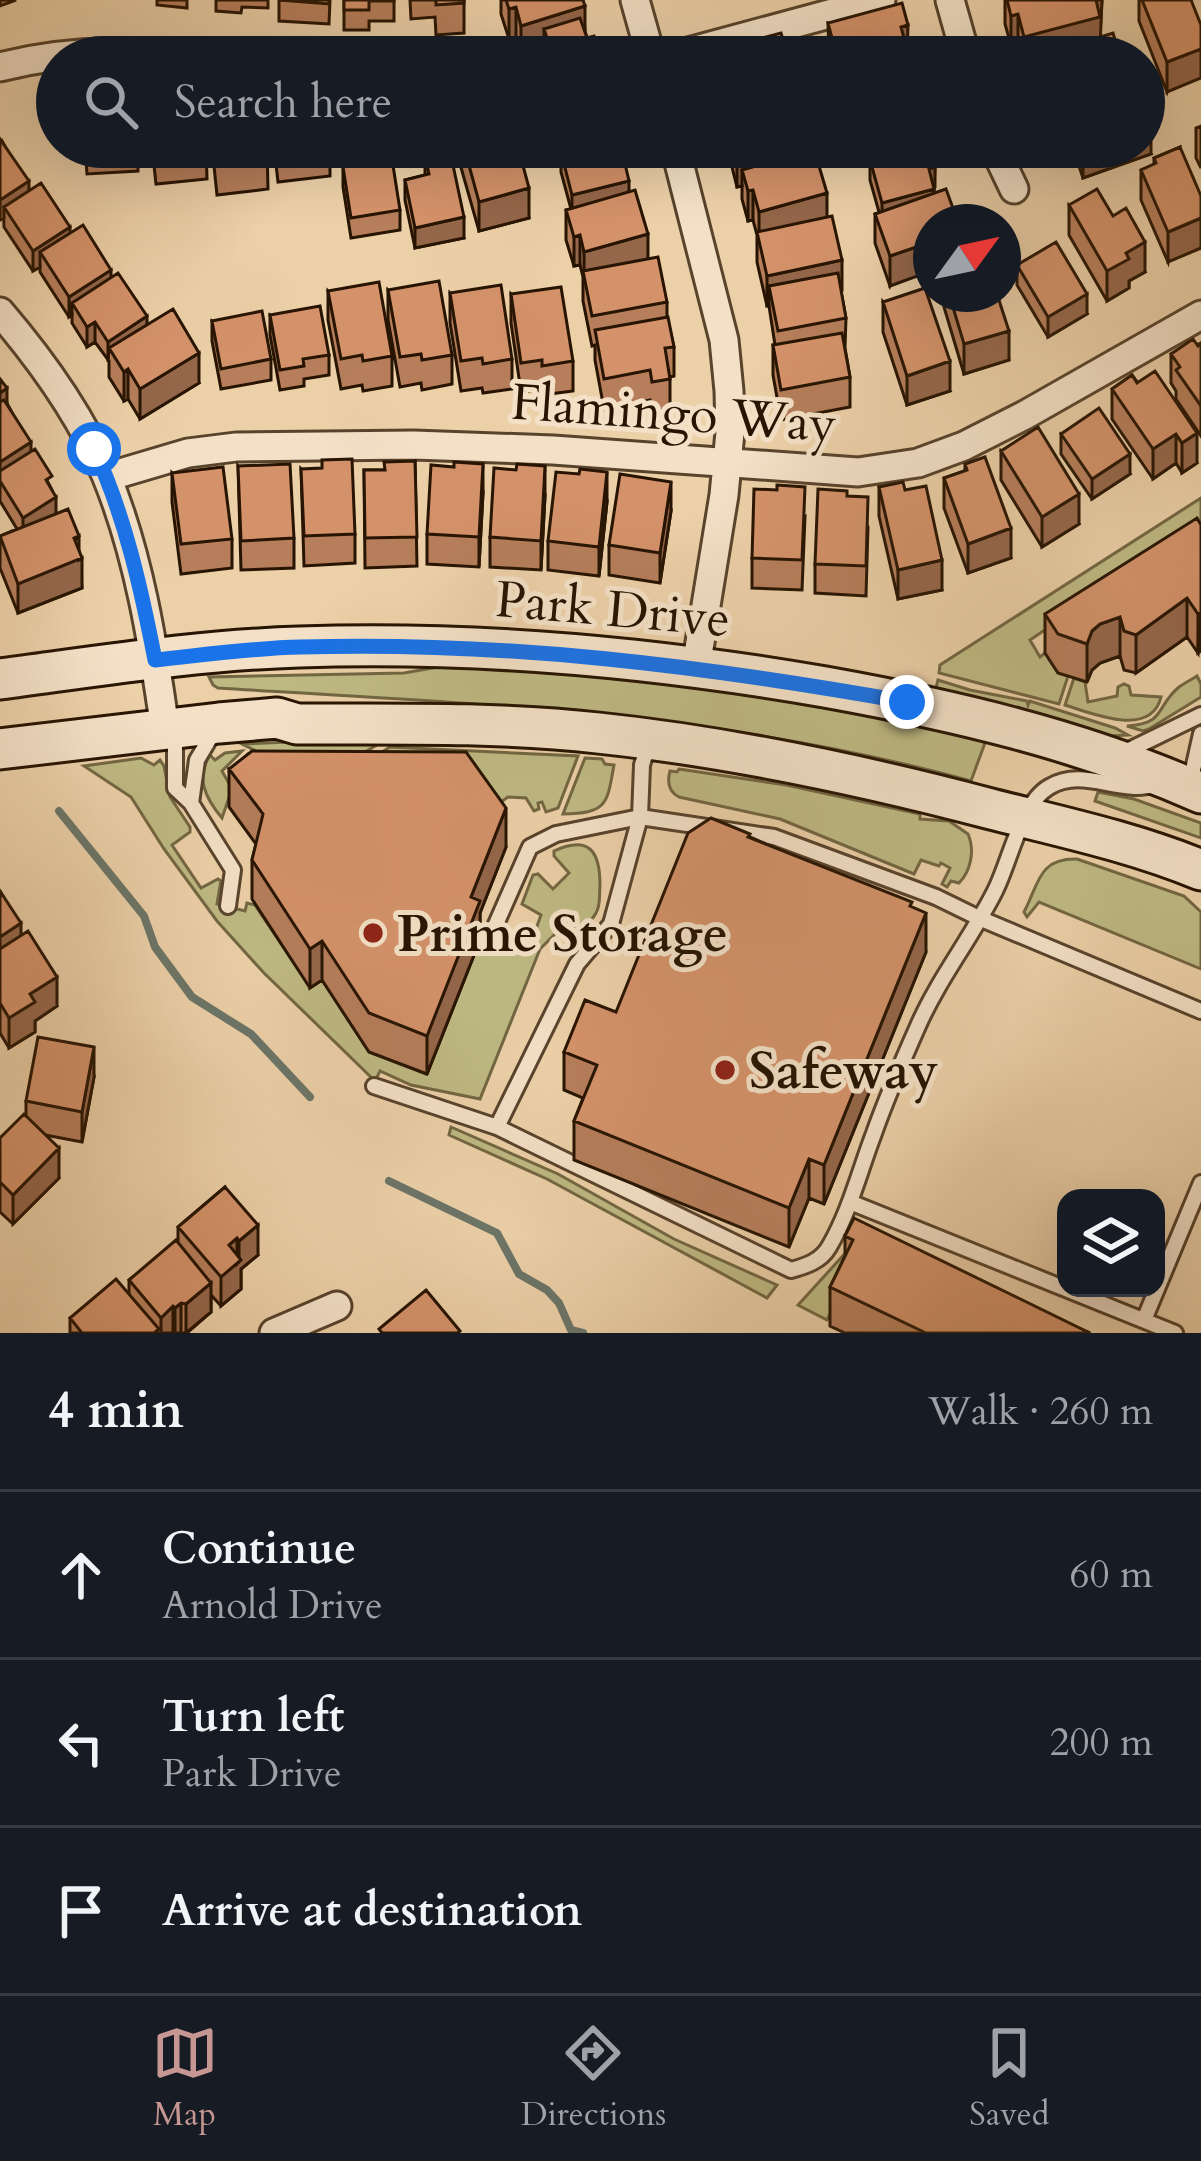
<!DOCTYPE html>
<html lang="en">
<head>
<meta charset="utf-8">
<style>
	body { margin:0; font-family:Cardo,serif; background:#242831; color:#f1f3f6 }
	.controls { position:absolute; right:36px; bottom:36px; display:grid; overflow:hidden; border-radius:24px; box-shadow:0 12px 48px #0002 }
	.controls button { width:108px; height:108px; display:grid; place-items:center; padding:0; border:0; border-bottom:3px solid #363941; background:#171b24; color:#f1f3f6; font:60px sans-serif }
	.compass { position:absolute; left:913px; top:204px; width:108px; height:108px; border-radius:50%; background:#171b24; box-shadow:0 12px 48px #0002; rotate:57deg }
	.stop { position:absolute; width:36px; height:36px; margin:-27px; border:9px solid #1a73e8; border-radius:50%; background:#fff }
	.stop.end { background:#1a73e8; border-color:#fff; box-shadow:0 3px 12px #0008 }
	.list { margin:0; padding:0; list-style:none }
	h2 { display:flex; justify-content:space-between; align-items:center; height:156px; margin:0; padding:0 48px; font-size:51px }
	h2 small { font-size:39px; font-weight:400; color:#9ea1a6 }
	.list li { display:grid; grid-template-columns:78px 1fr auto; gap:36px; align-items:center; box-sizing:border-box; height:168px; padding:0 48px; border-top:3px solid #363941 }
	.list b { display:block; font-size:45px; white-space:nowrap }
	.list p { margin:0; font-size:39px; white-space:nowrap; color:#9ea1a6 }
	.list em { font-size:39px; font-style:normal; color:#9ea1a6 }
	.icon { flex:none; width:66px; height:66px; fill:none; stroke:currentColor; stroke-width:2; stroke-linecap:round; stroke-linejoin:round }
	.map { position:relative; flex:none; width:1201px; height:1333px; overflow:hidden }
	.search { position:absolute; background:#171b24; box-shadow:0 12px 48px #0002; left:36px; right:36px; top:36px; height:132px; display:flex; align-items:center; gap:30px; box-sizing:border-box; padding:0 42px; border-radius:66px; color:#9ea1a6; font-size:45px }
	.sheet { height:660px; background:#171b24 }
	nav { display:flex; justify-content:space-around; align-items:center; box-sizing:border-box; height:168px; border-top:3px solid #363941; background:#171b24; font-size:33px; color:#9ea1a6 }
	nav a { display:grid; justify-items:center; gap:6px }
	nav .on { color:#c59692 }
	.map>svg:first-child { display:block }
	.green { fill:#beb983; stroke:#726642; stroke-width:3 }
	.lines { fill:none; stroke-linecap:round; stroke-linejoin:round }
	.stream { stroke:#6b7568; stroke-width:8 }
	.lane-casing { stroke:#58432c; stroke-width:20 }
	.street-casing { stroke:#58432c; stroke-width:33 }
	.secondary-casing { stroke:#271402; stroke-width:45 }
	.lane { stroke:#f3e0c6; stroke-width:14 }
	.street { stroke:#f3e0c6; stroke-width:27 }
	.secondary { stroke:#f3e0c6; stroke-width:39 }
	.wall { fill:#b67e5b; stroke:#271402; stroke-width:3 }
	.shaded-wall { fill:#94664a; stroke:#271402; stroke-width:3 }
	.building { fill:#d4926a; stroke:#271402; stroke-width:3 }
	.route { stroke:#1a73e8; stroke-width:15 }
	.poi-dot { fill:#8f2418; stroke:#f3e0c6; stroke-width:4.5 }
	.labels { text-anchor:middle; stroke-width:10; stroke-linejoin:round; paint-order:stroke }
	.street-label { font-size:51px; fill:#271402; stroke:#f3e0c6 }
	.poi-label { font-size:51px; font-weight:bold; fill:#271402; stroke:#f3e0c6; text-anchor:start }
</style>
</head>
<body>
<div class="map">
<svg width="1201" height="1333" viewBox="0 0 1201 1333">
	<rect width="100%" height="100%" fill="#ecd0a8"/>
	<filter id="stains"><feTurbulence type="fractalNoise" baseFrequency=".00167" numOctaves="4"/><feColorMatrix values="0 0 0 0 .2 0 0 0 0 .09 0 0 0 0 .02 0 0 0 .5 -.17"/></filter>
	<radialGradient id="worn" r=".72"><stop offset=".6" stop-color="#630" stop-opacity="0"/><stop offset="1" stop-color="#630" stop-opacity=".3"/></radialGradient>
	<path class="green" d="M1201,498V545L1061,619L1030,640L1040,657L1045,653L1058,673L1068,676L1059,704L939,673L940,665Z
		M486,662L784,695L986,740L971,781C723,712 474,704 218,688L213,685L209,677L404,673L461,663Z
		M1197,676L1201,684V697L1149,729L1143,731L1127,726C1166,724 1155,707 1179,687C1184,683 1191,680 1197,676Z
		M1074,678L1085,682L1088,702L1117,696L1118,687L1124,684L1129,686L1131,695L1161,697C1151,738 1093,714 1065,705Z
		M938,680L970,690L1027,701L1028,705L1030,701L1115,728L1128,735L1110,736L936,688Z
		M313,741L380,743L365,752L260,753L242,744Z
		M390,747L578,756L558,808L546,812L542,802L538,803L539,809L534,811L526,798L508,797L491,809L235,786L229,772L248,754L254,759L374,757Z
		M242,751L222,771L232,789L222,818C206,799 195,778 210,755L215,760L225,753Z
		M141,758L154,765L160,760L164,766L170,797L190,827V832L172,845L201,888L218,879L221,881L217,904L245,911L247,903L255,905L310,987L322,980L369,1052L426,1074L479,940L473,930L527,954L541,915L522,904L533,875L538,874L553,889L569,873L554,856V851C589,835 600,851 600,885C599,894 601,905 596,913C592,921 583,928 577,935L564,925L540,949L480,1099L411,1085L380,1071L375,1081L264,973L217,921L164,849L131,797L84,766Z
		M585,758L602,759L605,764L614,765C607,805 607,813 563,814Z
		M679,769L786,785L920,814V819L949,821L968,834C975,850 971,871 959,883L951,881L947,887L942,884L950,868L941,863L939,866L921,860L914,874L780,819L679,797C669,792 667,782 670,771L677,772Z
		M1098,792L1134,799L1201,823V838L1095,801Z
		M1077,859L1184,896L1201,912V969L1039,902L1027,917L1024,912C1039,884 1038,858 1077,859Z
		M451,1127L558,1174L674,1239L777,1285L767,1298L547,1179L449,1135Z
		M850,1248L848,1276L827,1320L798,1305Z"/>
	<g class="lines">
		<path class="stream" d="M59,811L144,916L155,947L192,997L251,1034L310,1097
			M389,1181L497,1233L519,1274L547,1290L559,1303L571,1330L583,1333"/>
		<g class="lane-casing">
			<path id="lane" d="M175,733V788L191,803L197,760L216,728
				M649,742L642,765L640,817L774,837L936,897L979,918L1201,1011
				M1125,752L1201,715
				M1190,783L1201,734
				M191,803L233,870L228,906
				M493,931L530,847L556,834L640,817L611,924L577,964L497,1127L791,1270C806,1266 821,1261 829,1247C849,1213 859,1173 873,1136C886,1099 902,1062 918,1026C939,978 972,937 995,891C1010,862 1021,803 1049,787C1084,766 1120,796 1156,784
				M374,1086L497,1127
				M850,1202L1175,1333
				M1144,1320L1201,1183"/>
		</g>
		<g class="street-casing">
			<path id="street" d="M635,0L651,57
				M950,0L966,57
				M670,57L881,0
				M0,67C56,53 109,49 166,57
				M675,147L724,340L729,391L730,432L724,495L696,667
				M994,147L1014,189
				M0,312C42,361 81,415 106,475C139,555 153,644 165,729
				M107,477L188,453L236,447L414,445L553,450L858,472L918,463L964,446L1025,415L1201,315
				M274,1333L337,1306"/>
		</g>
		<g class="secondary-casing">
			<path id="secondary" d="M0,679C99,666 199,650 299,647C475,641 652,657 825,687C953,710 1082,740 1201,793
				M0,749L219,723L277,718L297,724C397,724 498,722 598,733C731,747 862,775 991,809C1062,827 1133,842 1201,870"/>
		</g>
		<use href="#lane" class="lane"/>
		<use href="#street" class="street"/>
		<use href="#secondary" class="secondary"/>
	</g>
	<path class="wall" d="M157,0H187V8L157,5Z
		M216,0H268V8L242,7L241,13L216,11Z
		M279,0H330L329,24L279,21Z
		M344,0H394V21H369V30H344Z
		M410,0H464V33L436,35L435,17L411,19Z
		M501,0H583L585,31L587,38L600,57H519L520,53L516,37L509,39L501,14Z
		M1005,0H1102L1100,36L1120,57H1022L1018,44L1011,45L1005,24Z
		M1139,0H1191L1167,92L1139,21Z
		M828,23L908,55L907,57H829Z
		M1201,126V168L1196,158V128Z
		M1,139L29,190L111,277L147,325L199,383L140,419L128,399L124,401L109,377V361L95,342L87,347L72,323V315L69,317L40,272V267L33,271L4,227Z
		M85,147H138V171L87,174Z
		M152,147H206L207,179L156,184Z
		M212,147H267L268,189L217,195Z
		M274,147H330V176L278,182Z
		M460,147H518L529,218L479,231L460,164Z
		M541,147H621L629,192L648,259L667,302V317L674,347V376L670,377V408L652,412L650,400L604,409L595,360V345L592,346L583,301V277L580,265L574,266L566,240V210L571,209L561,172V158L546,163Z
		M727,147H789L790,156L827,217L846,318L845,348L850,377V407L781,420L773,375V345H775L769,306H767L757,262V235L753,220L748,221L742,199V186L737,187Z
		M1075,147H1144L1151,154L1083,178L1075,154Z
		M1180,147L1168,262L1141,200V170L1154,165V158Z
		M425,157L464,238L415,248L405,200V180L425,175Z
		M870,160L935,167L934,193L890,286L875,243V214L879,212L870,180Z
		M343,167L400,210V230L351,238L343,187Z
		M1069,205L1145,272L1129,281V288L1107,301L1069,235Z
		M1017,265L1087,314L1048,337L1017,285Z
		M388,290L452,355V384L422,390L421,383L400,387L388,320Z
		M328,291L392,356V386L363,391L362,385L341,389L328,320Z
		M450,293L512,359V389L483,393L482,388L461,391L450,323Z
		M511,294L573,361V391L542,395V389L521,392L511,323Z
		M944,294H997L1009,360L964,374L944,307Z
		M883,302L950,391L907,405L883,332Z
		M270,315L329,355V375L304,379V386L280,390L270,335Z
		M212,321L271,359V380L221,389L212,341Z
		M1201,343V436L1176,399V391L1171,383V354Z
		M1132,375L1197,463L1182,473L1176,463L1153,479L1112,419V389Z
		M0,379L7,403L52,490L56,514L79,551L82,588L18,613L0,568V536L17,529L0,501Z
		M1061,434L1130,474L1092,499L1061,454Z
		M1001,451L1079,524L1042,547L1001,480Z
		M415,461L417,566L365,568L364,470H385Z
		M965,464L1011,558L968,573L944,508V478L965,471Z
		M238,466L294,538V568L241,570Z
		M301,469L355,534V563L304,566Z
		M172,473L232,539V568L181,574L172,502Z
		M879,487L905,490L942,590L898,599L879,516Z
		M483,493L479,567L427,564V534Z
		M545,496L541,570L490,567V537Z
		M847,496L868,527L866,596L815,593V564Z
		M607,502L599,576L548,570V541Z
		M671,511L660,583L609,575V545Z
		M805,517L802,590L752,588V558Z
		M1201,525L1198,653L1187,637L1136,673L1124,670L1120,656L1100,663L1092,670L1087,682L1058,673L1045,653V614Z
		M229,769L506,847L480,913V940L427,1074L369,1052L322,980L310,988L252,899V860L256,844L229,807Z
		M750,837L912,907L926,952L824,1204L809,1198L789,1247L574,1160V1121L583,1098L564,1090V1052L616,1012Z
		M0,891L57,1006L35,1021V1032L9,1048L0,1033Z
		M94,1077L82,1142L45,1135L59,1178L13,1224L0,1212V1138L26,1115V1101Z
		M225,1187L258,1255L241,1269V1289L221,1306L211,1295V1312L187,1333H70V1318L129,1294V1280L178,1244V1227Z
		M845,1236L1090,1333H845L830,1326V1287L845,1256Z"/>
	<path class="shaded-wall" d="M0,0H16L0,6Z
		M1095,0H1102L1100,47L1043,54V57H1024V37Z
		M585,6V36L544,29V49L521,56V26Z
		M516,7V37L509,39V9Z
		M1018,14V44L1011,45V16Z
		M908,25L907,57H878L901,27Z
		M1201,49V78L1167,92V62Z
		M1151,124V154L1083,178V148L1144,147V126Z
		M546,147H601L561,152V158L546,163Z
		M790,153V173L742,170V186L737,187V167Z
		M935,167V187L929,189V169Z
		M29,181V201L4,207V218L0,220V200Z
		M629,181V201L572,215V195Z
		M529,188V218L479,231V202Z
		M934,189V209L882,224V203Z
		M753,190V220L748,221V191Z
		M827,193V222L759,242V212Z
		M464,217V238L415,248V228Z
		M1201,218V248L1168,262V232Z
		M70,227V247L40,252V267L33,271V251Z
		M648,234V264L584,282V252Z
		M580,235V265L574,266V237Z
		M931,242V271L890,286V256Z
		M1145,242V272L1129,281V288L1107,301V271L1126,253Z
		M842,260V290L769,286V306H767V276Z
		M111,270V290L72,303V315L69,317V297Z
		M1087,294V314L1048,337V317Z
		M147,316V336L109,348L108,362V342Z
		M95,322V342L87,347V327Z
		M1009,331V360L964,374V344Z
		M199,353V383L140,419V389Z
		M950,361V391L907,405V376Z
		M128,369V399L124,401V372Z
		M7,388V408L0,413V393Z
		M1197,433V463L1182,473V443Z
		M1176,434V463L1153,479V449Z
		M31,442V462L0,482V462Z
		M1130,454V474L1092,499V479Z
		M483,464V493L479,567V537Z
		M545,466V496L541,570V541Z
		M607,472V502L599,576V547Z
		M671,482V511L660,583V553Z
		M1079,494V524L1042,547V517Z
		M56,497V517L23,538V518Z
		M1011,528V558L968,573V544Z
		M79,536V560L82,558V588L18,613V584Z
		M942,560V590L898,599V570Z
		M1187,598V637L1136,673V635Z
		M1201,612V651L1198,653V614Z
		M1120,617V656L1100,663L1092,670L1087,682V644L1092,631L1100,624Z
		M506,808V847L480,913V940L427,1074V1036L471,897Z
		M926,913V952L824,1204V1165Z
		M21,923V953L0,967V937Z
		M322,941V980L310,988V949Z
		M57,977V1006L35,1021V1032L9,1048V1018L30,994Z
		M94,1047V1077L82,1142V1112Z
		M59,1148V1178L13,1224V1195Z
		M809,1159V1198L789,1247V1208Z
		M258,1225V1255L241,1269V1289L221,1306V1277L229,1245L237,1238V1264L239,1262V1241Z
		M211,1283V1312L186,1333V1304Z
		M181,1303V1333H175V1308Z
		M173,1306V1333H161V1318Z"/>
	<path class="building" d="M279,0H329V4Z
		M344,0H394V1H369V10H344Z
		M436,0H464V3L436,5Z
		M506,0H583L585,6L521,26L516,7L509,9Z
		M1007,0H1096L1100,17L1024,37L1018,14L1011,16Z
		M1142,0H1191L1201,25V49L1167,62Z
		M902,3L908,25L901,27L907,49L878,57H837L828,23Z
		M580,18L587,38L594,36L600,57H521L519,53L549,44L544,29Z
		M781,33L788,57H710L709,52Z
		M1113,33L1120,57H1044L1043,54Z
		M1144,105L1151,124L1144,126Z
		M0,139L29,181L0,200Z
		M155,147H206L207,149L156,154Z
		M215,147H267L268,159L217,165Z
		M278,147H327L278,153Z
		M464,147H518L529,188L479,202Z
		M581,147H621L629,181L572,195L561,152Z
		M732,147H789L790,153L737,167Z
		M917,147H929L935,167L929,169L934,189L882,203L870,160Z
		M1180,147L1201,196V218L1168,232L1141,170L1156,163L1154,158Z
		M814,149L827,193L759,212L753,190L748,191L742,170Z
		M450,151L464,217L415,228L405,180L429,174L425,157Z
		M392,159L400,210L351,218L343,167Z
		M41,183L70,227L33,251L4,207Z
		M946,189L958,222H931V242L890,256L875,214Z
		M1097,189L1113,216L1126,208L1145,242L1126,253L1129,259L1107,271L1069,205Z
		M635,190L648,234L584,252L580,235L574,237L566,210Z
		M832,216L842,260L767,276L757,232Z
		M83,225L111,270L69,297L40,252Z
		M1056,242L1087,294L1048,317L1017,265Z
		M658,257L667,302L592,316L583,271Z
		M118,273L147,316L108,342L95,322L87,327L72,303Z
		M838,273L846,318L778,331L769,286Z
		M439,281L452,355L422,360L421,354L400,357L388,290Z
		M379,282L392,356L363,361L362,355L341,359L328,291Z
		M501,285L512,359L483,364L482,358L461,361L450,293Z
		M561,287L573,361L542,366V360L521,363L511,294Z
		M925,288L950,361L907,376L883,302Z
		M949,294H997L1009,331L964,344Z
		M320,306L329,355L303,359L304,366L280,370L270,315Z
		M173,309L199,353L140,389L128,369L124,372L109,348Z
		M262,311L271,359L221,369L212,321Z
		M668,317L674,347L665,348L670,379L652,382L650,370L604,379L595,330Z
		M842,333L850,377L781,390L773,345Z
		M1193,339L1198,346L1201,343V406L1176,370L1180,367L1171,354Z
		M1155,371L1197,433L1182,443L1176,434L1153,449L1112,389L1132,375L1137,383Z
		M0,379L7,388L0,393Z
		M4,400L31,442L0,462V402Z
		M1099,408L1130,454L1092,479L1061,434Z
		M1038,427L1079,494L1042,517L1001,451Z
		M35,449L52,476L46,480L56,497L23,518L0,481V471Z
		M985,457L1011,528L968,544L944,478L967,470L965,464Z
		M352,459L355,534L304,536L301,469L322,468V460Z
		M415,461L417,537L365,538L364,470H385L384,462Z
		M454,462L483,464L479,537L427,534L431,465L454,467Z
		M290,464L294,538L241,541L238,466Z
		M517,464L545,466L541,541L490,537L494,468L516,470Z
		M223,467L232,539L181,544L172,473Z
		M580,469L607,472L599,547L548,541L556,472L579,474Z
		M620,474L671,482L660,553L609,545Z
		M903,482L905,490L926,486L942,560L898,570L879,487Z
		M777,485L805,487L802,560L752,558L754,489L777,490Z
		M818,489L847,491V496L868,497L866,566L815,564Z
		M68,509L79,536L74,538L82,558L18,584L0,536Z
		M1197,518L1201,525V612L1198,614L1187,598L1136,635L1124,631L1120,617L1100,624L1092,631L1087,644L1058,634L1045,614Z
		M252,751L466,752L506,808L471,897L480,901L427,1036L369,1013L322,941L310,949L252,860L263,814L229,769Z
		M711,818L750,834L748,837L912,902L910,906L926,913L824,1165L809,1159L789,1208L574,1121L597,1065L564,1052L585,1000L616,1012L688,833Z
		M0,891L21,923L0,937Z
		M28,931L57,977L30,994L35,1002L9,1018L0,1003V949Z
		M38,1037L94,1047L82,1112L26,1101Z
		M24,1114L59,1148L13,1195L0,1182V1138Z
		M225,1187L258,1225L239,1241L237,1238L229,1245L241,1260L221,1277L178,1227Z
		M854,1218L1090,1333H926L830,1287L853,1240L845,1236Z
		M176,1240L211,1283L186,1304L181,1303L175,1308L173,1306L161,1318L129,1280Z
		M116,1279L159,1329L154,1333H82L70,1318Z
		M426,1290L460,1331L457,1333H382L379,1329Z"/>
	<g class="lines">
		<path class="route" d="M94,449C125,516 141,588 155,660C203,655 252,648 300,647C507,641 704,666 907,702"/>
	</g>
	<g class="poi-dot">
		<circle cx="373" cy="933" r="12"/>
		<circle cx="725" cy="1070" r="12"/>
	</g>
	<g class="labels">
		<g class="street-label">
			<text transform="translate(674 412) rotate(4)" y="18">Flamingo Way</text>
			<text transform="translate(613 608) rotate(5)" y="18">Park Drive</text>
		</g>
		<g class="poi-label">
			<text x="397" y="951">Prime Storage</text>
			<text x="749" y="1088">Safeway</text>
		</g>
	</g>
	<rect width="100%" height="100%" filter="url(#stains)"/>
	<rect width="100%" height="100%" fill="url(#worn)"/>
</svg>
<div class="controls">
<button><svg class="icon" aria-label="layers" viewBox="0 0 24 24"><path d="M12 4l9 5-9 5-9-5zM3 14l9 5 9-5"/></svg></button>
</div>
<svg class="compass" viewBox="-18 -18 36 36"><path d="M0-13l5 13h-10z" fill="#e53935"/><path d="M0 13l5-13h-10z" fill="#9ea1a6"/></svg>
<div class="stop" style="left:94px;top:449px"></div>
<div class="stop end" style="left:907px;top:702px"></div>
<div class="search"><svg class="icon" aria-label="search" viewBox="0 0 24 24"><circle cx="10" cy="10" r="6"/><path d="M15 15l6 6"/></svg>Search here</div>
</div>
<section class="sheet">
<h2>4 min<small>Walk · 260 m</small></h2>
<ul class="list">
<li><svg class="icon" aria-label="ahead" viewBox="0 0 24 24"><path d="M12 20V5M6 11l6-6 6 6"/></svg><div><b>Continue</b><p>Arnold Drive</p></div><em>60 m</em></li>
<li><svg class="icon" aria-label="left" viewBox="0 0 24 24"><path d="M17 20v-9H6M10 6l-5 5 5 5"/></svg><div><b>Turn left</b><p>Park Drive</p></div><em>200 m</em></li>
<li><svg class="icon" aria-label="arrive" viewBox="0 0 24 24"><path d="M6 21V4h12l-3 4 3 4H6"/></svg><div><b>Arrive at destination</b></div></li>
</ul>
</section>
<nav>
<a class="on"><svg class="icon" aria-label="map" viewBox="0 0 24 24"><path d="M3 6l6-2 6 2 6-2v14l-6 2-6-2-6 2zM9 4v14M15 6v14"/></svg>Map</a>
<a><svg class="icon" aria-label="directions" viewBox="0 0 24 24"><path d="M12 3l9 9-9 9-9-9zM9 14v-3h6M13 9l2 2-2 2"/></svg>Directions</a>
<a><svg class="icon" aria-label="saved" viewBox="0 0 24 24"><path d="M7 4h10v16l-5-4-5 4z"/></svg>Saved</a>
</nav>
</body>
</html>
